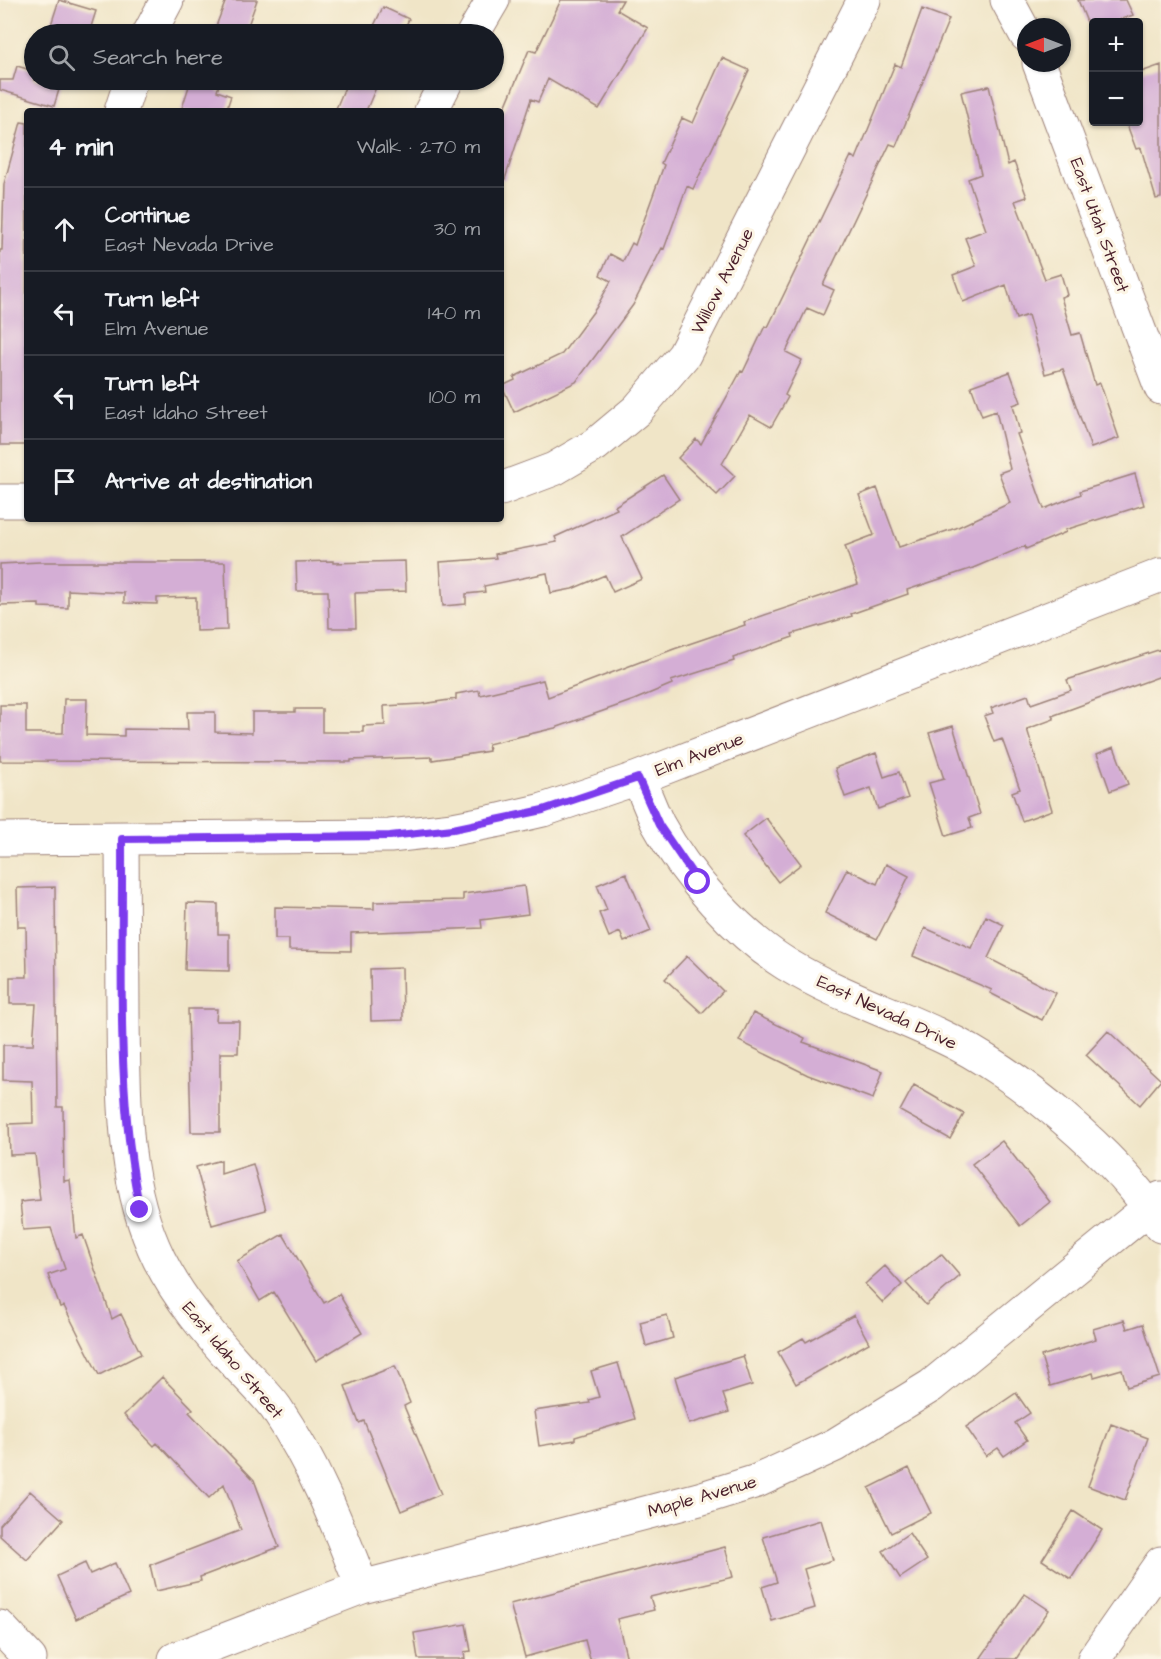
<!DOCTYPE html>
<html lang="en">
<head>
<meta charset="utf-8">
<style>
	body { margin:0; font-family:"Architects Daughter",sans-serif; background:#20242c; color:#f1f3f6 }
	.controls { position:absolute; right:18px; top:18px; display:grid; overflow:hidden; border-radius:6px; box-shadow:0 2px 4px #0004 }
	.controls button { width:54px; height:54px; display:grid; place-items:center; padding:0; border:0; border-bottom:2px solid #363941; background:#171b24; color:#f1f3f6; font:30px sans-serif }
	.compass { position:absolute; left:1017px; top:18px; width:54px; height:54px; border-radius:50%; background:#171b24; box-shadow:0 2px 4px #0004; rotate:270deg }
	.stop { position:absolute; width:18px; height:18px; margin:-14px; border:4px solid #7c3aed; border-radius:50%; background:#fff }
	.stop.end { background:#7c3aed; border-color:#fff; box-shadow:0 2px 6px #0008 }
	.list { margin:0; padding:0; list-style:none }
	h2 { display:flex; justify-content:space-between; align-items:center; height:78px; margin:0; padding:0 24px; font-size:26px }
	h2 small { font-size:20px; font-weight:400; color:#9ea1a6 }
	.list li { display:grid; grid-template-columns:39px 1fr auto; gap:18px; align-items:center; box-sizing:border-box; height:84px; padding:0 24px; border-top:2px solid #363941 }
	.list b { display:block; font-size:22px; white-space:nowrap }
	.list p { margin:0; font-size:20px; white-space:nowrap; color:#9ea1a6 }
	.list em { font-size:20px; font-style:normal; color:#9ea1a6 }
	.icon { flex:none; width:33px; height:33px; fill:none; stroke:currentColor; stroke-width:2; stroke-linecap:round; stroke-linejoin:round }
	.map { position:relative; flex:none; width:1161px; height:1659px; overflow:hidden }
	.search { position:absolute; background:#171b24; box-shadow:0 2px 4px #0004; left:24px; top:24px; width:480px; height:66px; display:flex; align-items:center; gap:15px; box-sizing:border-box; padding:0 21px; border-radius:33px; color:#9ea1a6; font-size:22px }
	.panel { position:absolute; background:#171b24; box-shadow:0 2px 4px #0004; left:24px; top:108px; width:480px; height:414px; border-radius:6px }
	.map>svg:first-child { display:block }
	.building { fill:#d4aed5 }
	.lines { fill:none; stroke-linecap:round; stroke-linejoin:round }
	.minor-casing { stroke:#9d8279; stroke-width:35 }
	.minor { stroke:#fff; stroke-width:33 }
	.route { stroke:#7c3aed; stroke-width:8 }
	.labels { text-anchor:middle; stroke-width:6; stroke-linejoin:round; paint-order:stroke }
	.street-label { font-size:18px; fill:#4a1f2b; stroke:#fcf5e5 }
</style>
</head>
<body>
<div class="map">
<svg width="1161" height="1659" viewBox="0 0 1161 1659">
	<rect width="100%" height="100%" fill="#fcf5e5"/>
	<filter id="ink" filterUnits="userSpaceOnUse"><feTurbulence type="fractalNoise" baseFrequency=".0167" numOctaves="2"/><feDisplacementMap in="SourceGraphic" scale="12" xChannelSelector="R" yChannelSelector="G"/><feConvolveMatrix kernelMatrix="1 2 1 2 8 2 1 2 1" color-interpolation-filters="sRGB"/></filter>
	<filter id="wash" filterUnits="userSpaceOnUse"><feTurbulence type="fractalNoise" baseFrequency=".008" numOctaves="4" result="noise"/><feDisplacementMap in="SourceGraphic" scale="24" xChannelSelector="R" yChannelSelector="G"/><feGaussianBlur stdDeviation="1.35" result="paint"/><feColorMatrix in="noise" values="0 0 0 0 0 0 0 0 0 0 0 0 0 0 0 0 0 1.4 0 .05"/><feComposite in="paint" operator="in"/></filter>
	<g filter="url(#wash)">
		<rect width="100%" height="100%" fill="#f0e5c7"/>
		<g id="blocks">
			<path class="building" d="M59,0L96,11L90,30L81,27L78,34H48Z
				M226,0H257L245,34H213Z
				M561,0H623L617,10L648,28L599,109L548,79L538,102L531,99L505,179H501V117L529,50L536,52Z
				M1078,0H1126L1133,15L1113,22H1087Z
				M383,7L409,19L402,34H370Z
				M922,9L949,19L896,146L890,144L823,285L834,290L823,315L807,308L786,352L802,360L785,395L788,397L771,427L750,415L722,464L735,476L717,495L678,458L696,439L701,444L741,371L743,372L765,326L768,327L851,156L856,159L895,64L901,67Z
				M722,58L749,70L693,189L687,186L664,249L662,248L633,305L576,382L514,412L502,386L515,380L514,377L562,354L596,308L611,281L600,275L610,254L623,261L632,243L635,245L664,165L661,163L682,118L693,123Z
				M1161,65V198L1156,199L1141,148L1136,149L1126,122H1138V73Z
				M17,66L34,71V80H62L54,106L0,90V80H13Z
				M191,80H221L217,91L231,96L226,111H181Z
				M348,80H363L377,85L366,111H335Z
				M989,86L1008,165L1014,162L1027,197L1015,201L1045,279L1061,274L1067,295L1061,297L1072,335L1080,333L1095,385L1100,383L1119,438L1091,448L1063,369L1045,374L1028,315L1016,319L1006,285L963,302L953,275L976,266L965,238L986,230L968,179L981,174L961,92Z
				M21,122L27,123L26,445H0V250H2L4,184Z
				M1010,372L1021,402L1013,405L1020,433L1017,434L1044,509L1081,494L1080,491L1135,474L1144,505L1065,530L1066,532L1026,549L1025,546L973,568L907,590L908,594L851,614L852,616L792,634L793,637L733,658L734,661L671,681L672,684L634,700L555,728L488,744L489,751L432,760V757L351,760V762L0,761V705H26V733H63L64,699H87L86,735L124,736V729L188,730L187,712H215V732L252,733V712H295V709H322V732H363V726L385,725L384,706L422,704L456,699V694L479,690L480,695L543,680L548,697L674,649L745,625L744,622L858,584L845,546L874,535L859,495L877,488L899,547L956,528L1010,503L999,473L1010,469L996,411L982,416L971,386Z
				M663,475L679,499L622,537L642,579L613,592L605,575L572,589L551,593L547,573L484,586L485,592L466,594V604L443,606L440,562L496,558L495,554L557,542L555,537L617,509L615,506Z
				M333,561V563L405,561L406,591L355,593L356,628H329L328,591H297L296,562Z
				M40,562H225L227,630L196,631V597L157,598V604L124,603V593L68,590V608L39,607V604L0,605V564Z
				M1161,649V676L1052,716L1054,719L1027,729L1052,810L1022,821L1012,792L1020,789L1002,739L994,742L984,716L993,713L991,708L1028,695L1031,704L1071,690L1067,680Z
				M953,726L980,814L969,818L972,828L946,836L929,783L944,779L929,733Z
				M1114,747L1128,784L1110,791L1097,754Z
				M876,753L884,777L899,772L908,798L878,809L871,788L845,797L835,768Z
				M766,818L801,864L778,882L743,836Z
				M886,864L909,876L877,939L825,913L847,869L877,884Z
				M626,873L651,931L624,942L620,932L609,937L599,913L607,910L597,885Z
				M524,886L528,914L481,920L482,928L351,933V951L289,950V939H275V907L374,909V902L463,900V894Z
				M55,887L57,1107H63L64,1181L70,1180L76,1238L83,1235L112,1319L121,1314L141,1354L99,1375L64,1306L60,1307L48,1275L65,1269L51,1228L23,1230L20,1202L40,1200L35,1154L10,1155L9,1124L33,1123L32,1081L3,1080V1045H33L36,1004H10V977H27L26,927H18L17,888Z
				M187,903L218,904V934H229V971L185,970Z
				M986,916L1004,925L988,958L1056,993L1042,1020L990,993L992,990L913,956L925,928L971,948Z
				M687,956L723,991L702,1013L665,979Z
				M402,968L403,1020L371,1021L370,969Z
				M188,1009H217L216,1021H239L238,1053H220V1132H191Z
				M753,1013L805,1038L803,1042L883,1071L873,1099L808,1075L739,1041Z
				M1108,1031L1161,1080L1140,1105L1086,1055Z
				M914,1085L964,1114L950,1139L900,1111Z
				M1002,1141L1050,1202L1020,1226L972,1164Z
				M221,1160V1174L253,1164L266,1210L212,1225L196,1167Z
				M283,1234L324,1303L339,1294L362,1333L316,1361L274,1292L260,1301L237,1261Z
				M941,1254L960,1276L926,1305L906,1283Z
				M885,1266L902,1285L883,1303L865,1284Z
				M667,1315L673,1338L646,1346L640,1322Z
				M854,1315L869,1343L796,1384L778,1352L803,1338L806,1342Z
				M1124,1320L1127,1329L1143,1324L1160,1377L1127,1387L1122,1369L1094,1377L1093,1373L1050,1386L1041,1356L1096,1339L1093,1329Z
				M743,1356L752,1385L723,1394L729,1412L689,1424L675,1377Z
				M618,1363L635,1419L575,1437V1440L539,1446L534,1411L590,1403L589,1400L599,1397L591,1371Z
				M395,1366L410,1403L404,1406L441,1494L401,1511L364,1421L359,1423L345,1386Z
				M162,1377L193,1409L189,1412L254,1480L279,1547L200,1577L201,1581L156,1591L150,1565L241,1530L224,1484L209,1498L157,1443L154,1446L124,1415Z
				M1016,1393L1030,1413L1015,1423L1027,1440L1004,1456L998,1448L986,1456L966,1427Z
				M1111,1424L1148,1438L1125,1500L1088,1486Z
				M909,1468L931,1513L891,1533L869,1488Z
				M30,1491L63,1520L27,1560L0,1536V1525Z
				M1073,1511L1102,1530L1071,1579L1042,1560Z
				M821,1520L833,1560L804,1569L815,1608L772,1621L762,1587L777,1582L763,1537Z
				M909,1533L927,1560L900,1578L883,1551Z
				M725,1547L733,1577L650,1597L654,1610L617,1619L627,1659H590L585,1640L525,1657L510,1604Z
				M85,1563L90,1574L115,1563L129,1595L76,1619L57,1576Z
				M1025,1594L1049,1610L1016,1659H980Z
				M466,1624L471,1651L464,1652L465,1659H418L414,1633Z"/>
		</g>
	</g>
	<g filter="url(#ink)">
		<use href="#blocks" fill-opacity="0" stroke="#9d8279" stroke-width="1.5"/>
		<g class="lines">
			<g class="minor-casing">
				<path id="minor" d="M1007,0L1026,35
					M149,34L167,0
					M473,34L493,0
					M1039,63L1161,388
					M121,111L131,80
					M431,111L447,80
					M501,489L554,469L595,445L637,410L684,355L864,0
					M0,501H27
					M638,778C645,793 651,810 658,824C686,876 737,933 786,964C835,994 891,1012 943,1037C1013,1069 1122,1159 1161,1226
					M0,839L390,836L453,829L500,820L543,810L638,778L1161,575
					M122,839C122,897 123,956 123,1015C124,1097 122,1184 159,1259C179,1299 207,1332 237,1365C250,1379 265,1393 276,1408C314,1464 338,1525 362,1587
					M0,1627L30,1659
					M175,1659L362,1587L699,1499L757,1481L835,1445L931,1386L1161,1198
					M1094,1659L1161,1563"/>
			</g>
			<use href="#minor" class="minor"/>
		</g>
	</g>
	<g class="lines" filter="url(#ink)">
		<path class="route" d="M140,1210C115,1089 123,962 122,839L390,836L453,829L543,810L638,778L659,825L698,882"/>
	</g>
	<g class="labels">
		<g class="street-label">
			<text transform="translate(1100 225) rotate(70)" y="6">East Utah Street</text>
			<text transform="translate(722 281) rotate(-63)" y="6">Willow Avenue</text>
			<text transform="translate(699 754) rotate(-21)" y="6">Elm Avenue</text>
			<text transform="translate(887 1012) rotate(25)" y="6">East Nevada Drive</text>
			<text transform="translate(233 1360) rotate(50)" y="6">East Idaho Street</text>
			<text transform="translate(702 1496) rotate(-16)" y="6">Maple Avenue</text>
		</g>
	</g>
</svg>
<div class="controls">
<button>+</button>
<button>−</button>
</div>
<svg class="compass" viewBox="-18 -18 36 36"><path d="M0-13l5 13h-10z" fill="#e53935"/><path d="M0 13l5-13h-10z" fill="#9ea1a6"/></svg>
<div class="stop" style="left:698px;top:882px"></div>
<div class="stop end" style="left:140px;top:1210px"></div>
<div class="search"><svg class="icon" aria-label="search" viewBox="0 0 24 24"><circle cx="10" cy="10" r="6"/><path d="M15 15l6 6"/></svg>Search here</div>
<section class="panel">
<h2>4 min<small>Walk · 270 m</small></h2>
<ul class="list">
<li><svg class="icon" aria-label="ahead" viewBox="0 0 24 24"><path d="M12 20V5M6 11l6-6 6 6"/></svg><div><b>Continue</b><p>East Nevada Drive</p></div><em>30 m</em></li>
<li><svg class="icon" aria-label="left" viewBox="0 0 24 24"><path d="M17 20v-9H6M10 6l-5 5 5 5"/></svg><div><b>Turn left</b><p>Elm Avenue</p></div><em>140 m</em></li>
<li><svg class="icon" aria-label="left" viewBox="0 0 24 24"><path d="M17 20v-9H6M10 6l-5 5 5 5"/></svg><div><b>Turn left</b><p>East Idaho Street</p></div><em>100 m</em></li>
<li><svg class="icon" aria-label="arrive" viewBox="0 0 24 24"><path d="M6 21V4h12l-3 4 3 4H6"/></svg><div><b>Arrive at destination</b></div></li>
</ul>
</section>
</div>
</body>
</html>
